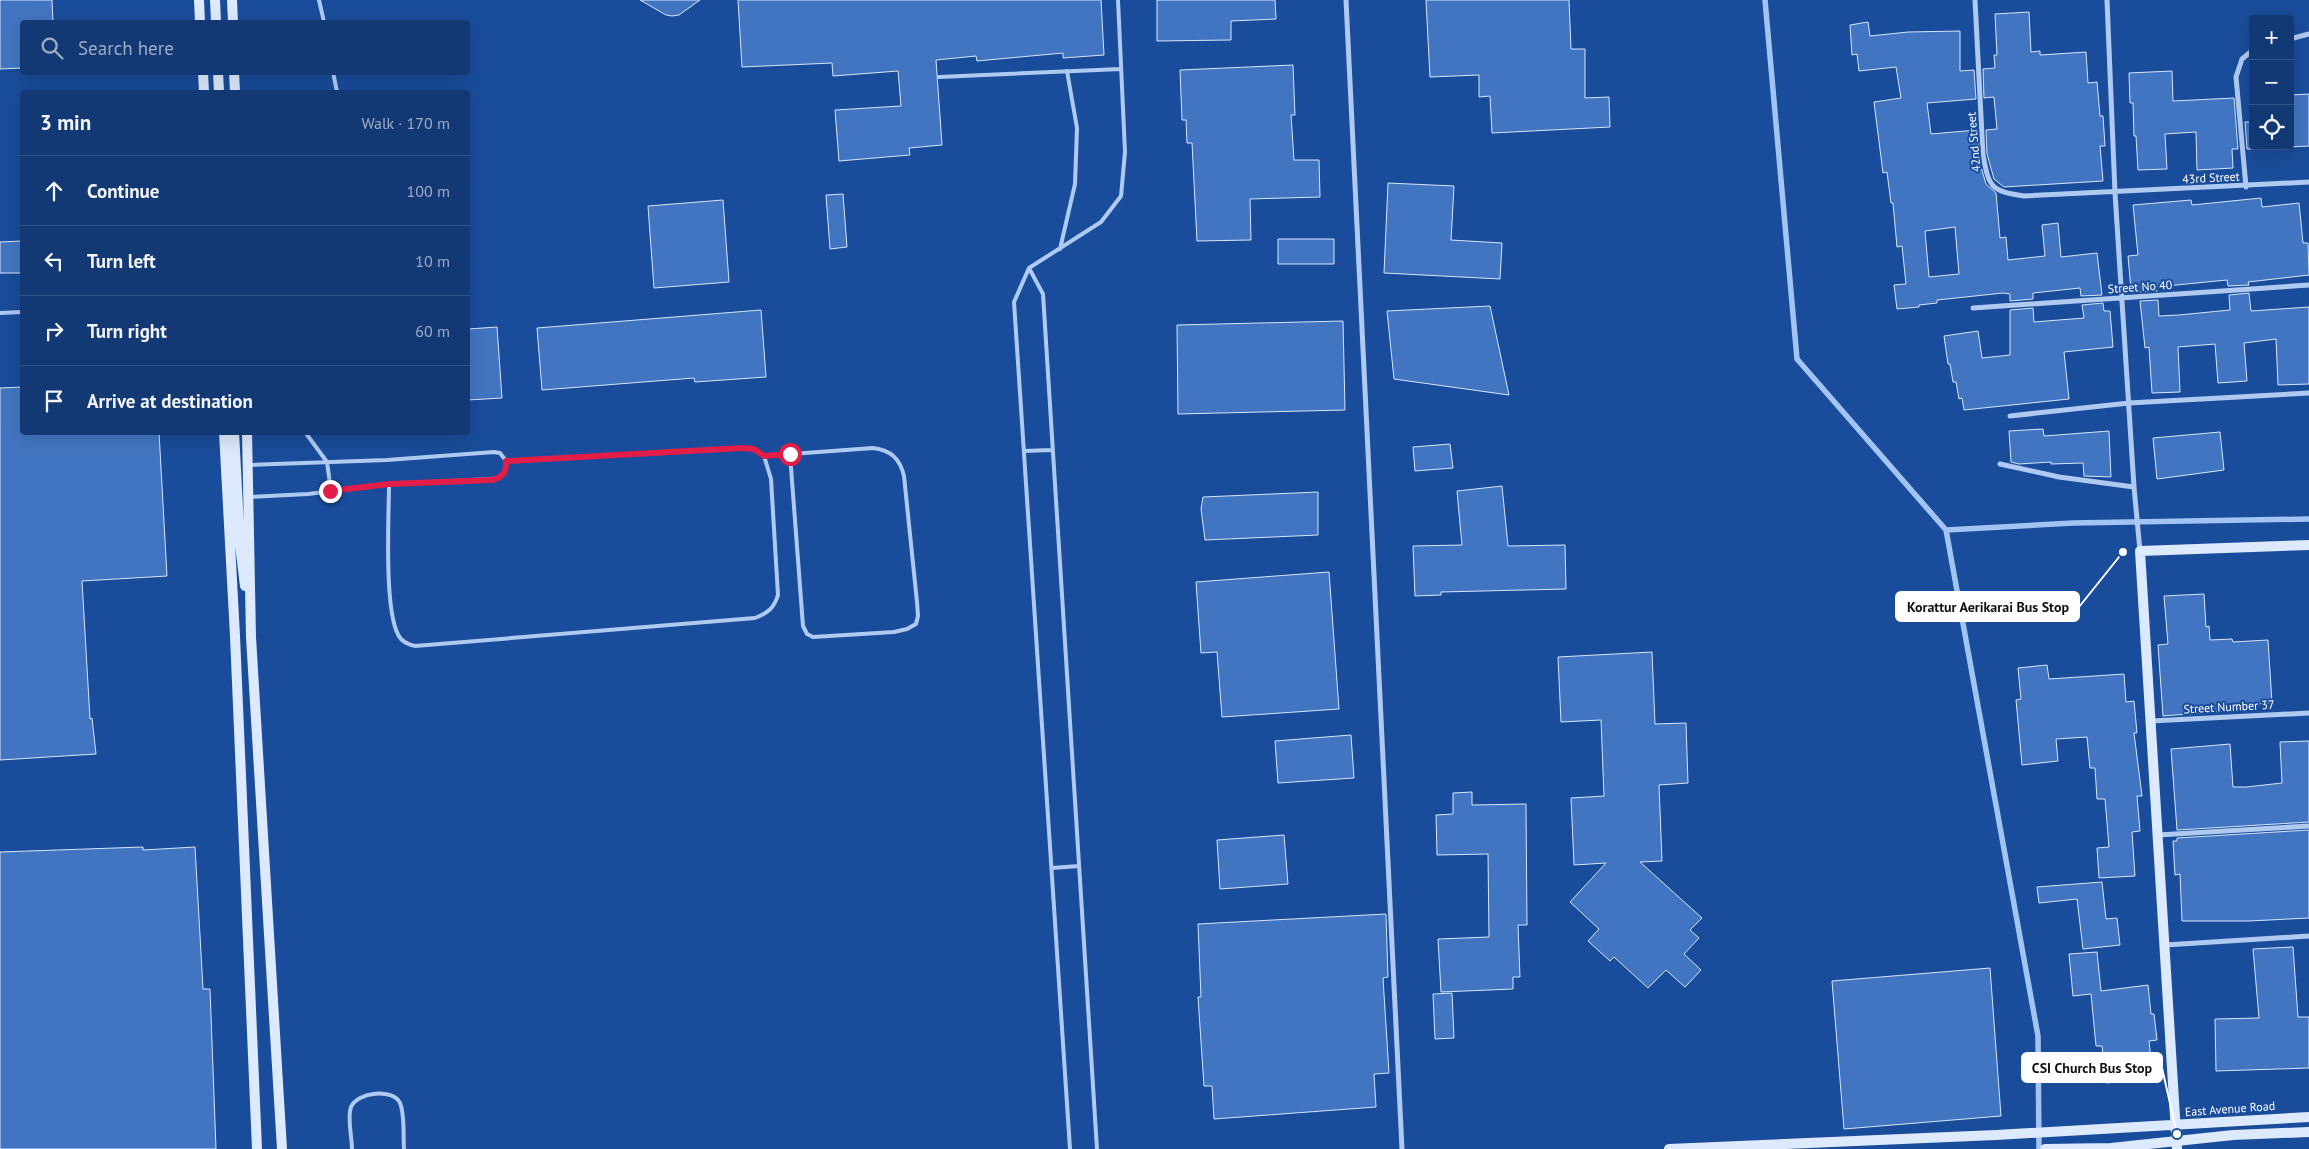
<!DOCTYPE html>
<html lang="en">
<head>
<meta charset="utf-8">
<style>
	body { margin:0; font-family:"PT Sans",sans-serif; background:#20447c; color:#f1f3f6 }
	.controls { position:absolute; right:15px; top:15px; display:grid; overflow:hidden; border-radius:5px; box-shadow:0 5px 20px #0002 }
	.controls button { width:45px; height:45px; display:grid; place-items:center; padding:0; border:0; border-bottom:1px solid #325386; background:#133974; color:#f1f3f6; font:25px sans-serif }
	.stop { position:absolute; width:15px; height:15px; margin:-11px; border:4px solid #e11d48; border-radius:50%; background:#fff }
	.stop.end { background:#e11d48; border-color:#fff; box-shadow:0 1px 5px #0008 }
	.list { margin:0; padding:0; list-style:none }
	h2 { display:flex; justify-content:space-between; align-items:center; height:65px; margin:0; padding:0 20px; font-size:21px }
	h2 small { font-size:16px; font-weight:400; color:#9dacc5 }
	.list li { display:grid; grid-template-columns:32px 1fr auto; gap:15px; align-items:center; box-sizing:border-box; height:70px; padding:0 20px; border-top:1px solid #325386 }
	.list b { display:block; font-size:19px; white-space:nowrap }
	.list em { font-size:16px; font-style:normal; color:#9dacc5 }
	.icon { flex:none; width:28px; height:28px; fill:none; stroke:currentColor; stroke-width:2; stroke-linecap:round; stroke-linejoin:round }
	.map { position:relative; flex:none; width:2309px; height:1149px; overflow:hidden }
	.search { position:absolute; background:#133974; box-shadow:0 5px 20px #0002; left:20px; top:20px; width:450px; height:55px; display:flex; align-items:center; gap:12px; box-sizing:border-box; padding:0 18px; border-radius:5px; color:#9dacc5; font-size:19px }
	.panel { position:absolute; background:#133974; box-shadow:0 5px 20px #0002; left:20px; top:90px; width:450px; height:345px; border-radius:5px }
	.map>svg:first-child { display:block }
	.lines { fill:none; stroke-linecap:round; stroke-linejoin:round }
	.stream { stroke:#a2c4f3; stroke-width:5.5 }
	.building { fill:#4275c1; stroke:#d6e6fc; fill-rule:evenodd }
	.lane { stroke:#afcaf1; stroke-width:4 }
	.street { stroke:#afcaf1; stroke-width:5 }
	.secondary { stroke:#dde9fc; stroke-width:10 }
	.route { stroke:#e11d48; stroke-width:6 }
	.labels { text-anchor:middle; stroke-width:4; stroke-linejoin:round; paint-order:stroke }
	.street-label { font-size:12px; fill:#fff; stroke:#194c9a }
	.leader { fill:none; stroke:#fff; stroke-width:2 }
	.callout-dot { fill:#fff; stroke:#194c9a; stroke-width:2 }
	.callout { fill:#fff; stroke:#fff; stroke-width:2 }
	.callout-label { font-size:14px; text-anchor:middle; font-weight:bold; fill:#111 }
</style>
</head>
<body>
<div class="map">
<svg width="2309" height="1149" viewBox="0 0 2309 1149">
	<rect width="100%" height="100%" fill="#194c9a"/>
	<g class="lines">
		<path class="stream" d="M1765,0L1797,359L1946,530L2038,1036L2039,1149
			M1946,530L2073,523L2309,519"/>
	</g>
	<path class="building" d="M0,0H52L53,22H22V68L0,69Z
		M640,0H700L679,15L672,16L666,15Z
		M738,0H1101L1104,55L1063,58V53L977,61L976,56L936,60L942,145L909,148L910,155L839,161L835,110L901,106L898,71L833,76L832,63L742,67Z
		M1157,0H1275L1276,19L1231,21V40L1157,41Z
		M1426,0H1569L1571,49H1585V98L1609,97L1610,127L1492,133L1490,96L1479,97V75L1430,77Z
		M2029,12L2031,52L2040,51V55L2086,52L2088,83L2097,82L2100,116H2103L2105,146H2100L2103,181L2004,187L1994,179L1987,154L1986,130L1997,129L1994,97L1984,98L1983,69L1995,68L1994,55H1997L1995,14Z
		M1868,22L1870,36L1908,32L1960,31V71L1974,70L1976,99L1927,103L1931,134L1977,130L1981,167L1986,184L1996,193L2000,238L2006,237L2008,260L2045,256L2042,225L2058,223L2061,257L2097,253L2102,295L2081,296L2080,288L2033,293V299L2010,301V294L2003,293L1937,300V303L1919,305V307L1897,309L1894,285L1906,284L1902,246L1897,247L1893,203H1891L1887,172L1883,173L1874,102L1901,98L1896,67L1859,71L1857,54L1852,55L1850,25ZM1955,227L1959,274L1929,277L1925,231Z
		M1293,65L1295,115H1291L1294,160H1319L1320,197L1250,199L1251,240L1197,241L1192,143H1187L1186,120H1182L1180,70Z
		M2172,71L2173,101L2234,98L2238,149H2232L2233,168L2197,170L2196,132L2165,134L2167,169L2138,170L2136,136H2134L2133,103H2130L2129,73Z
		M2309,94V146L2290,147V95Z
		M2245,122H2253V149H2247Z
		M1388,183L1454,186L1451,240L1502,243L1500,279L1384,273Z
		M843,194L847,247L830,249L826,195Z
		M2261,198L2262,207L2299,203L2303,243H2308L2309,275L2248,282L2249,285L2228,286L2227,280L2166,286L2156,287L2157,291L2139,292L2138,289L2131,290L2128,256L2138,255L2133,205L2191,200L2192,205Z
		M723,200L729,282L654,288L648,206Z
		M1278,239H1334V264H1278Z
		M22,241V273H0V242Z
		M2249,293L2251,311L2309,307V384L2278,385L2276,339L2244,343L2247,381L2218,383L2215,344L2178,347L2180,392L2152,393L2149,347L2145,348L2140,301L2158,300L2159,316L2179,315L2230,310L2229,295Z
		M2103,303L2104,311H2110L2113,347L2064,352L2069,399L1964,410L1962,398L1959,399L1956,382H1953L1950,364H1948L1944,336L1978,331L1982,358L2010,355V310L2033,308L2034,322L2084,318L2082,305Z
		M1490,306L1509,395L1394,379L1387,311Z
		M761,310L766,377L695,382L694,378L542,390L537,328Z
		M1343,321L1345,410L1178,414L1177,325Z
		M497,327L502,398L468,400V329Z
		M22,387V432H159L167,576L82,581L90,719L92,718L96,754L0,760V388Z
		M2043,429L2044,436L2109,431L2111,477L2084,476L2083,463L2051,464V462L2019,464L2011,462L2009,431Z
		M2220,432L2224,470L2157,479L2153,438Z
		M1450,444L1453,468L1415,471L1413,447Z
		M1502,486L1508,546L1565,545L1566,589L1441,592V595L1415,596L1413,546L1462,545L1457,491Z
		M1318,492V535L1205,540L1201,509L1203,497Z
		M1329,572L1339,709L1222,717L1217,652L1201,653L1196,582Z
		M2204,594L2206,627L2209,626L2210,640L2232,639L2233,642L2268,640L2272,703L2237,705V710L2163,716L2158,645L2168,644L2164,596Z
		M1652,652L1655,724L1686,723L1688,783L1659,785L1662,861L1640,862L1702,918L1690,930L1699,938L1684,954L1701,970L1685,987L1666,970L1648,988L1614,957L1610,961L1588,941L1599,929L1570,902L1606,863L1574,865L1571,798L1604,796L1601,720L1561,722L1558,657Z
		M2047,665L2049,679L2124,674L2126,702L2134,701L2137,733H2134L2142,796H2137L2140,831L2132,832L2135,876L2099,878L2097,848L2109,847L2105,799H2097L2095,768H2090L2087,737L2056,739L2058,761L2022,765L2016,700L2021,699L2018,668Z
		M1351,735L1354,778L1278,783L1275,741Z
		M2309,741V822L2177,830L2171,749L2230,744L2233,787H2246L2282,783L2280,742Z
		M1472,792V805L1526,804L1527,925H1518L1520,977H1513V989L1441,992L1438,939L1489,937L1488,854L1437,855L1436,815L1453,814V793Z
		M2309,830V918L2249,921H2182L2180,874L2175,875L2173,841H2177V838Z
		M1284,835L1288,884L1220,889L1217,840Z
		M143,847V850L195,847L203,989H210L216,1149H0V852Z
		M2102,882L2106,919L2117,918L2120,945L2083,949L2077,899L2039,903L2037,887Z
		M1386,914L1388,977L1383,978L1389,1073L1374,1074L1376,1107L1214,1119L1212,1086H1204L1198,997H1201L1198,924Z
		M2293,947L2298,1017H2309V1068L2216,1071L2215,1019L2259,1018L2253,949Z
		M2097,952L2101,991L2148,985L2151,1014H2154L2157,1040L2149,1041L2153,1079L2106,1083L2102,1046H2096L2091,994L2073,996L2069,954Z
		M1990,968L2001,1116L1844,1129L1832,981Z
		M1452,993L1454,1038L1435,1039L1433,994Z"/>
	<g class="lines">
		<path class="lane" d="M319,0L324,22
			M333,72L337,92
			M939,77L1121,69
			M1060,249L1075,184L1077,128L1067,71
			M1029,268L1043,294L1097,1149
			M0,313L22,312
			M305,432L327,462L331,491
			M1024,451L1051,450
			M764,456L873,448C891,450 900,459 904,476L917,602L918,616L916,624L907,629L894,632L813,637L807,634L803,626L790,454
			M248,465L387,460L494,452L500,453L506,461L742,448L754,449L764,456L771,479L778,595C774,608 768,613 755,618L415,646C410,645 405,643 401,639C383,619 389,514 389,484
			M249,497L308,494L389,484L492,479C503,477 507,472 506,461
			M1052,868L1079,866
			M352,1149C352,1137 347,1118 351,1107C357,1092 393,1088 400,1103C405,1115 403,1135 404,1149
			M1070,1149L1014,302L1029,268L1101,222L1121,196L1125,152L1118,0"/>
		<path class="street" d="M1346,0L1402,1149
			M1975,0L1983,155C1989,188 1991,191 2024,196L2309,182
			M2107,0L2115,193L2134,487L2140,551
			M2290,39L2309,34
			M2246,187L2236,77L2242,59L2253,50
			M1973,308L2309,285
			M2010,416L2129,403L2309,393
			M2000,464L2059,477L2134,487
			M2151,721L2309,713
			M2158,835L2309,826
			M2165,945L2309,936"/>
		<path class="secondary" d="M199,0L200,22
			M215,0L216,22
			M232,0L233,22
			M203,72L204,92
			M218,72L219,92
			M234,72L235,92
			M224,432L235,636L257,1149
			M234,432L240,545L245,586
			M247,432L251,637L282,1149
			M1669,1149L1996,1135L2309,1117
			M2045,1149L2111,1148L2233,1135L2309,1132
			M2177,1149L2140,551L2309,545"/>
	</g>
	<g class="lines">
		<path class="route" d="M330,491L389,484L492,480C503,477 507,472 506,461L742,448L754,449L764,456L790,454"/>
	</g>
	<g class="labels">
		<g class="street-label">
			<text transform="translate(1974 142) rotate(-95)" y="4">42nd Street</text>
			<text transform="translate(2211 178) rotate(-3)" y="4">43rd Street</text>
			<text transform="translate(2140 287) rotate(-4)" y="4">Street No 40</text>
			<text transform="translate(2229 707) rotate(-3)" y="4">Street Number 37</text>
			<text transform="translate(2230 1109) rotate(-4)" y="4">East Avenue Road</text>
		</g>
	</g>
	<path class="leader" d="M2123 552L2079 607M2177 1134L2162 1068"/>
	<g class="callout-dot">
		<circle cx="2123" cy="552" r="5"/>
		<circle cx="2177" cy="1134" r="5"/>
	</g>
	<g class="callout">
		<rect x="1896" y="592" width="183" height="29" rx="5"/>
		<rect x="2022" y="1053" width="140" height="29" rx="5"/>
	</g>
	<g class="callout-label">
		<text x="1988" y="612">Korattur Aerikarai Bus Stop</text>
		<text x="2092" y="1073">CSI Church Bus Stop</text>
	</g>
</svg>
<div class="controls">
<button>+</button>
<button>−</button>
<button><svg class="icon" aria-label="locate" viewBox="0 0 24 24"><circle cx="12" cy="12" r="6"/><path d="M12 2v4M12 18v4M2 12h4M18 12h4"/></svg></button>
</div>
<div class="stop" style="left:790px;top:454px"></div>
<div class="stop end" style="left:330px;top:491px"></div>
<div class="search"><svg class="icon" aria-label="search" viewBox="0 0 24 24"><circle cx="10" cy="10" r="6"/><path d="M15 15l6 6"/></svg>Search here</div>
<section class="panel">
<h2>3 min<small>Walk · 170 m</small></h2>
<ul class="list">
<li><svg class="icon" aria-label="ahead" viewBox="0 0 24 24"><path d="M12 20V5M6 11l6-6 6 6"/></svg><div><b>Continue</b></div><em>100 m</em></li>
<li><svg class="icon" aria-label="left" viewBox="0 0 24 24"><path d="M17 20v-9H6M10 6l-5 5 5 5"/></svg><div><b>Turn left</b></div><em>10 m</em></li>
<li><svg class="icon" aria-label="right" viewBox="0 0 24 24"><path d="M7 20v-9h11M14 6l5 5-5 5"/></svg><div><b>Turn right</b></div><em>60 m</em></li>
<li><svg class="icon" aria-label="arrive" viewBox="0 0 24 24"><path d="M6 21V4h12l-3 4 3 4H6"/></svg><div><b>Arrive at destination</b></div></li>
</ul>
</section>
</div>
</body>
</html>
